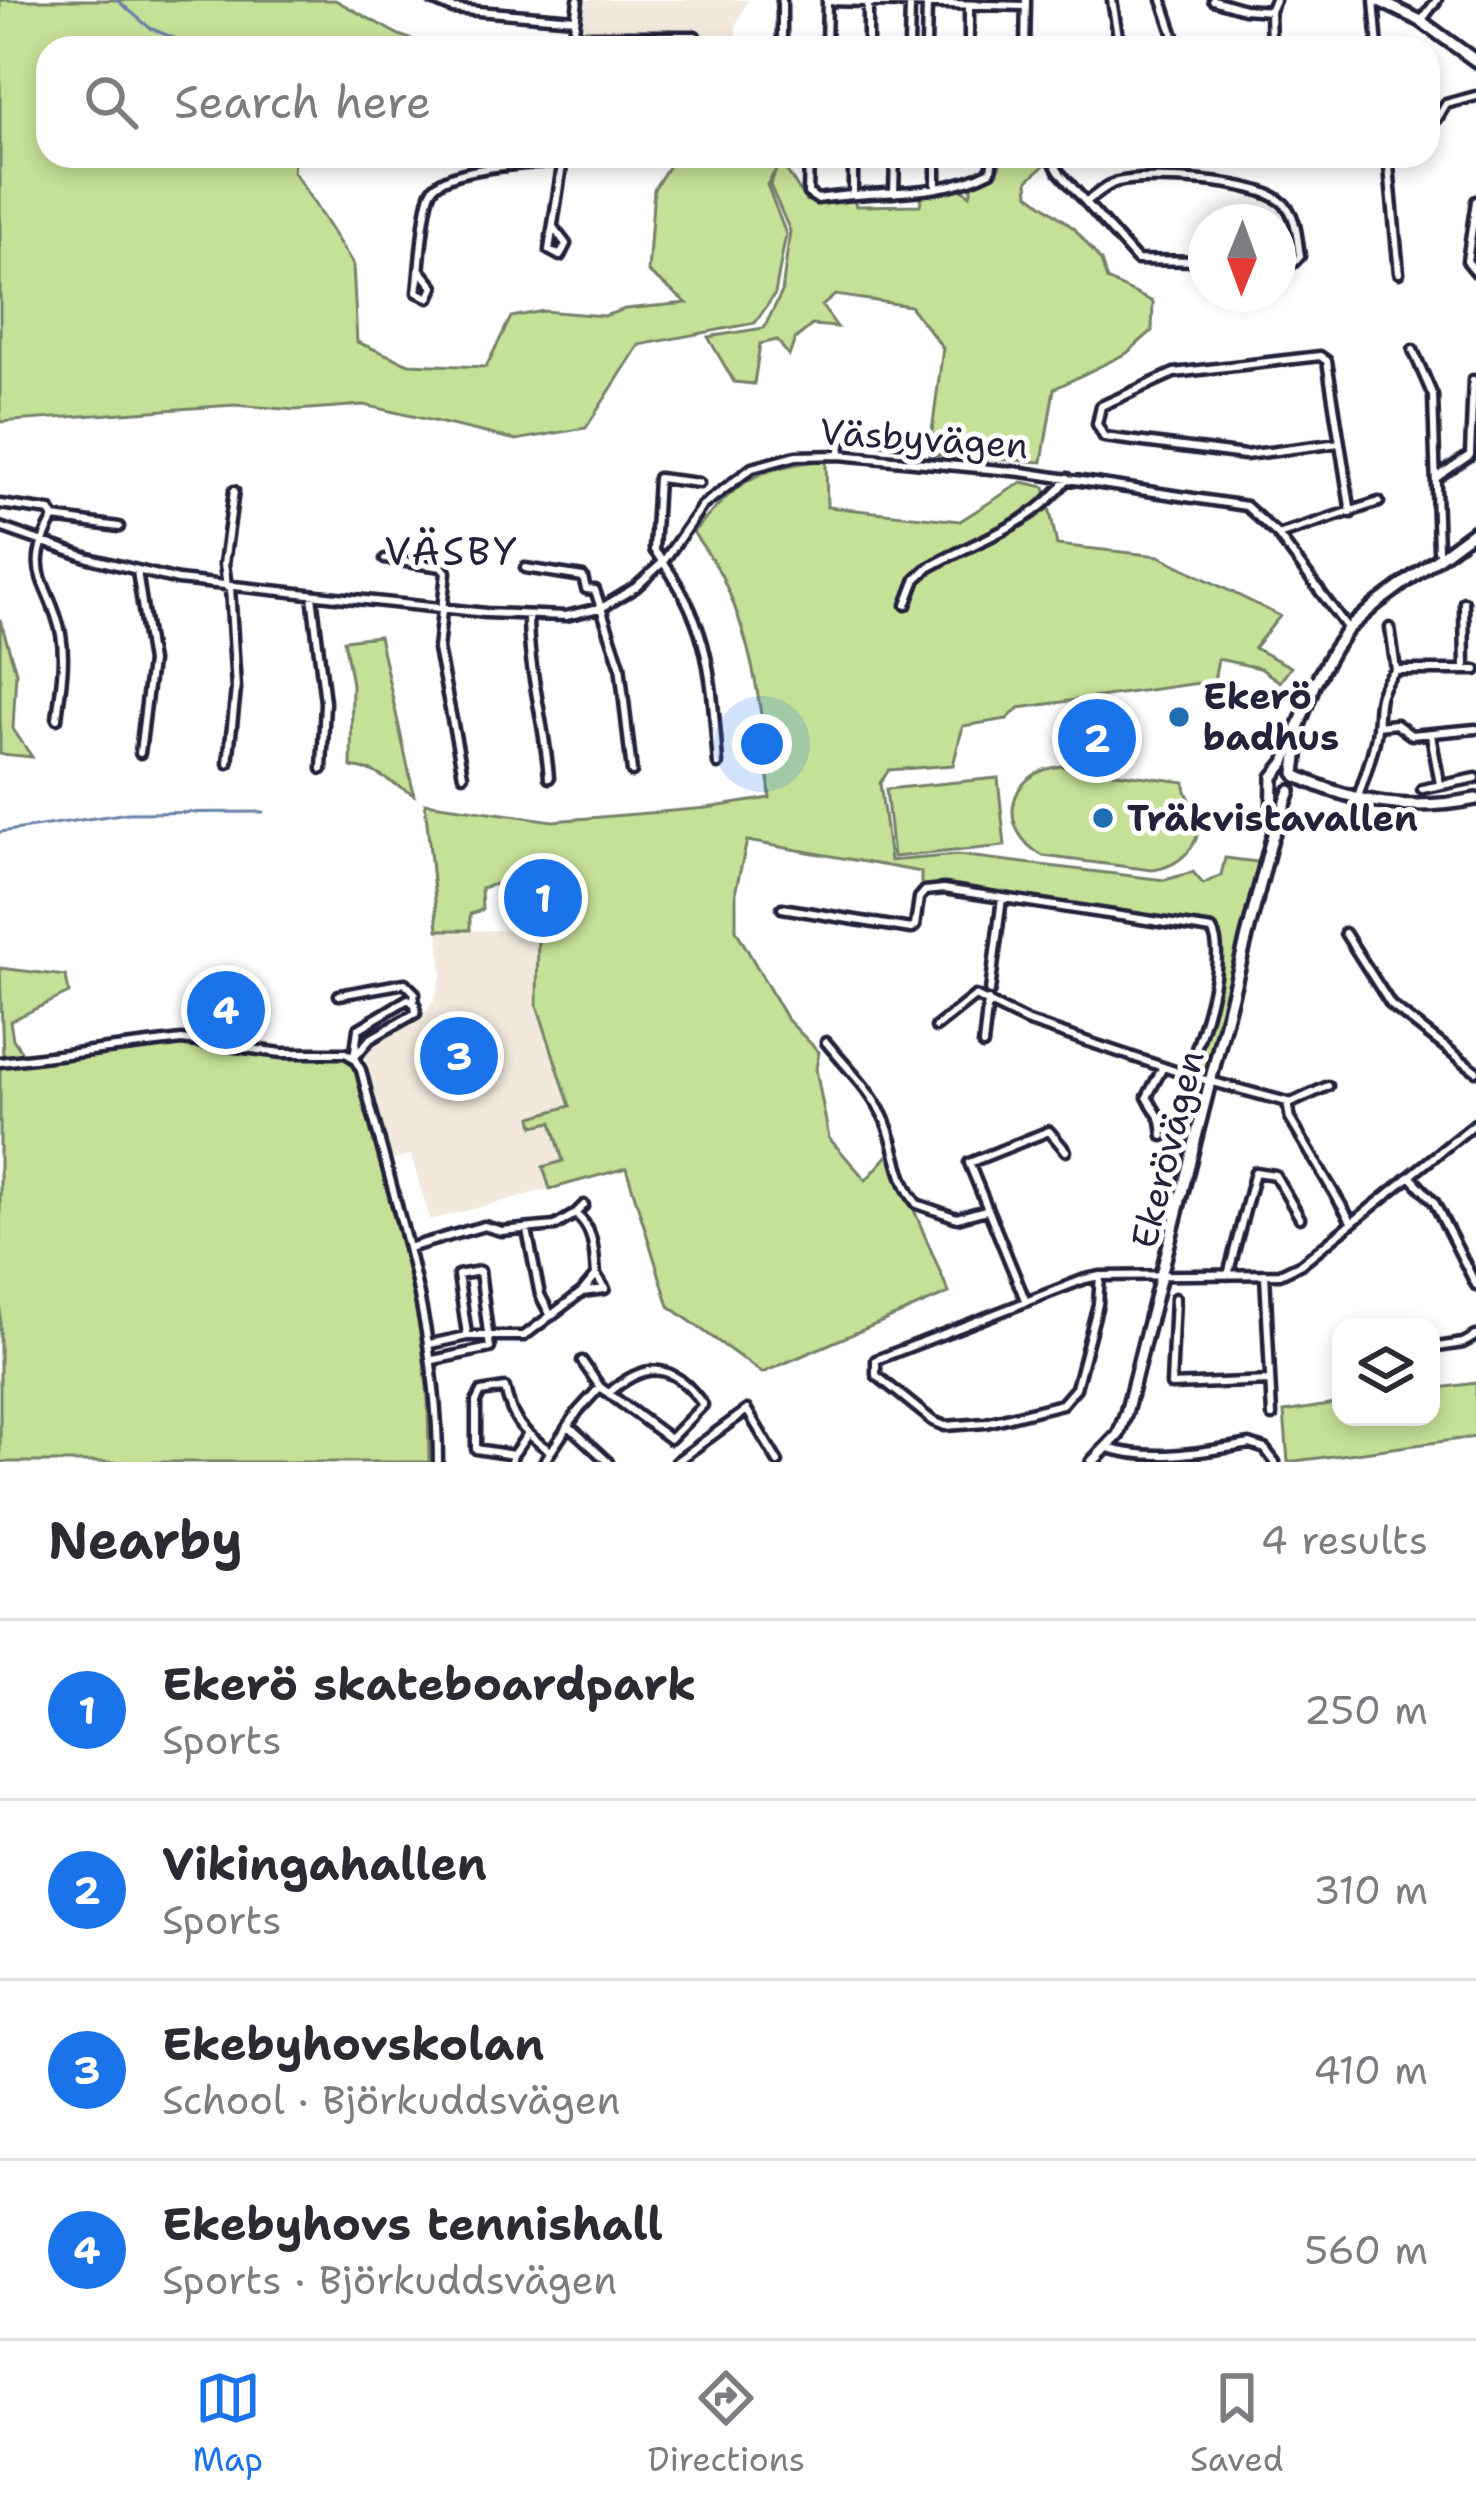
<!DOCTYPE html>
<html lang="en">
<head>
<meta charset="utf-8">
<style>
	body { margin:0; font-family:"Shantell Sans",sans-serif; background:#f7f7f7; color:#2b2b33 }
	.controls { position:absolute; right:36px; bottom:36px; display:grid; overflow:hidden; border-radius:24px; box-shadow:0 6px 18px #0003 }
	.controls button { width:108px; height:108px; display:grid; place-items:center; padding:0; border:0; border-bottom:3px solid #e1e1e2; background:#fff; color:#2b2b33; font:60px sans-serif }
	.compass { position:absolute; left:1188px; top:204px; width:108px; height:108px; border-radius:50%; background:#fff; box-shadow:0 6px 18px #0003; rotate:181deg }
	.you { position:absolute; left:762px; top:744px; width:42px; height:42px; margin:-30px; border:9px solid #fff; border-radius:50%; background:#1a73e8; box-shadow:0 0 0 18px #1a73e833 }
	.badge { display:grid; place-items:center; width:78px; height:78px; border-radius:50%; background:#1a73e8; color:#fff; font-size:39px; font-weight:700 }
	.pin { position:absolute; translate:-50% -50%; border:6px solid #fff; box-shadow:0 3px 12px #0006 }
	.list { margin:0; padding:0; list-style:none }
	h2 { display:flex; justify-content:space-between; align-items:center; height:156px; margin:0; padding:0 48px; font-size:51px }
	h2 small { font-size:39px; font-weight:400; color:#7c7c81 }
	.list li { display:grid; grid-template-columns:78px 1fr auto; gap:36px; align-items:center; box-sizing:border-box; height:180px; padding:0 48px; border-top:3px solid #e1e1e2 }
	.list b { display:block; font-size:45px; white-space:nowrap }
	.list p { margin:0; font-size:39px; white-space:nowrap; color:#7c7c81 }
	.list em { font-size:39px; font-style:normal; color:#7c7c81 }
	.icon { flex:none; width:66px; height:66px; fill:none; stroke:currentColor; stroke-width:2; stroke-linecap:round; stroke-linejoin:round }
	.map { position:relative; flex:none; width:1476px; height:1462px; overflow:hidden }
	.search { position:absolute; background:#fff; box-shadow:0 6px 18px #0003; left:36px; right:36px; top:36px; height:132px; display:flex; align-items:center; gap:30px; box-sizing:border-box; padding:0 42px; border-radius:36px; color:#7c7c81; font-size:45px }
	.sheet { height:876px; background:#fff }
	nav { display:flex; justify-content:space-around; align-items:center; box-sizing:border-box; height:168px; border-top:3px solid #e1e1e2; background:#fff; font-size:33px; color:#7c7c81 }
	nav a { display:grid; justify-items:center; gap:6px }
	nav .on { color:#1a73e8 }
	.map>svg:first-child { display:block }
	.built { fill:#f2e9dc }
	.green { fill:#c5e097; stroke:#748169; stroke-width:3 }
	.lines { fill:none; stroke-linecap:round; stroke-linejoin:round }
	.stream { stroke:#6783a8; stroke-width:3 }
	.street-casing { stroke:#22223b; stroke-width:15 }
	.secondary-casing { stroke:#22223b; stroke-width:18 }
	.street { stroke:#fff; stroke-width:6 }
	.secondary { stroke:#fff; stroke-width:9 }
	.poi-dot { fill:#1f6fb2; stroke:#fff; stroke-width:4.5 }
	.labels { text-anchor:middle; stroke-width:10; stroke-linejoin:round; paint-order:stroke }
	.street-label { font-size:36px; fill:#22223b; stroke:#fff }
	.poi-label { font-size:36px; font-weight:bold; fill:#22223b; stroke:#fff; text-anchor:start }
	.neighbourhood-label { font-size:39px; letter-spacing:3px; fill:#22223b; stroke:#fff }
</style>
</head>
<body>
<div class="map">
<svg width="1476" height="1462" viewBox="0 0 1476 1462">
	<rect width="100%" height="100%" fill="#fff"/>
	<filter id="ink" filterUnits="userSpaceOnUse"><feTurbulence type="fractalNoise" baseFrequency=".00833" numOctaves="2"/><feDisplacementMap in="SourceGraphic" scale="24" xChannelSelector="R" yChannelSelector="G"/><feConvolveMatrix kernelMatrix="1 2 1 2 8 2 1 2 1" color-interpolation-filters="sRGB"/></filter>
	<g filter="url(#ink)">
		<path class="built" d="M582,0H748L736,26L735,48H591L579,25Z
			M438,930H538L537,1005L571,1106L552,1121L563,1162L543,1167L550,1189L430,1220L411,1155L392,1160L363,1051L425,1012L434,1000L442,974Z"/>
		<path class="green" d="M0,0H335L399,35L435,48H48V156H295L293,171L353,264L357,342L409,364L486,367L511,317L543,311L604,316L625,309L687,303L648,272L654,189L675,156H798L802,161L778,167L785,168L806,201L852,197L856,206L920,205L922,195L959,186L970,195L974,181L998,173L1002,156H1047L1049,161L1028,180L1029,194L1075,229L1101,261L1107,280L1153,302L1152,331L1127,353L1054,389L1042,462L929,454L943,348L910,306L835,295L822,306L837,327L812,325L795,339L789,356L777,340L760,344L754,384L734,382L708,337L764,328L782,292L790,231L770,185L777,168L767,185L786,234L775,294L755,323L639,345L586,428L516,440L364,405L296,410L234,405L0,422Z
			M826,460L827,507L960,521L1022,482L1045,487L1057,545L1159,556L1280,616L1254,648L1291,667L1280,682L1260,668L1218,659L1214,681L1019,708L1007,719L963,726L953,765L889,770L880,783L890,861L958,855L1165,880L1193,872L1203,884L1221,875L1225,858L1265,863L1212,1082L1187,1075C1196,1043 1229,957 1212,930L921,885V872L747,841L736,889V930L786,1018L819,1052L816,1069L829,1138L866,1180L890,1153L949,1293L762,1373L669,1306L626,1168L550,1189L543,1167L563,1161L552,1122L534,1126L532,1117L570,1106L537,1005L538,931L531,930L524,901L499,895L496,884L481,888L482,910L470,914V930H438L425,803L553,821L707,808L770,798C764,724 755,647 723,579C716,563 703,547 693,532C743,478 752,469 826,460Z
			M0,619L16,672L13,729L32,757L0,754Z
			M379,636L414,795L372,771L351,767L352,684L344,640Z
			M1062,766L1185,782C1184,796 1195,803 1198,817C1203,846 1178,867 1152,870L1043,856C995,829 1007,771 1062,766Z
			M998,778L1005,846L893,857L886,789Z
			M0,968L66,976L69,993L10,1021L13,1039L23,1054L3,1058Z
			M184,1043L289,1057L342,1056L357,1070L415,1285L428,1396L429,1462H0V1065Z
			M1476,1383V1437L1288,1462L1284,1412L1341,1403V1417H1431V1389Z"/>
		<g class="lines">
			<path class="stream" d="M117,0L150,28L197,48
				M0,832L128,813L263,812"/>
			<g class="street-casing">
				<path id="street" d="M432,0L453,9L575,19
					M578,0L574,30L584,48
					M1112,0L1120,48
					M1162,0L1178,48
					M1213,0L1244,9L1270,11
					M1374,0L1378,48
					M827,1L1026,6
					M969,5V48
					M1421,21L1437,0
					M577,36H695
					M782,48V0
					M826,48L827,0
					M868,48V4
					M909,48L910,4
					M926,48L927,4
					M1025,48L1026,0
					M1185,48H1214
					M1271,48L1270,11L1275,0
					M1437,119L1446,104L1476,96
					M809,156L808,193L817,199C874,189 937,199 991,171L993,156
					M1050,156L1059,172L1137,260L1206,261
					M1388,156L1399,273
					M936,188V156
					M853,193V156
					M894,193L895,156
					M1476,201L1467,261L1476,272
					M1086,202C1096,195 1106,185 1117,182C1149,174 1260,180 1283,203C1297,215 1297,239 1300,256L1293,263L1278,262
					M553,227L566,244L560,256L549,250L562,166L569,156
					M420,270L434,287L429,298L417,292C420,270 423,206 432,190C445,166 539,163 566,161
					M1413,350L1433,396L1438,550L1441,557
					M1339,443L1245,455L1104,437L1097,424L1101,406L1174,373L1320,356L1327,361L1351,513
					M839,455L842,440L851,435L899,441
					M1436,478L1470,455L1473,380
					M699,483L658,478L654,550C711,623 711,675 718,764
					M0,504L50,511L54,518
					M0,527L89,558L178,580L486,613L566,616L603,607L636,587L663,562L702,506L752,468L796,456L839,455L1022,472L1246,506L1278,535L1348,629
					M1278,535L1379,502
					M385,559L442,567L446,572L438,649L463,775
					M525,568L583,577L586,589L595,590L620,665L632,772
					M137,571L151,662L140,753
					M227,587L224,564L234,491
					M312,595L325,702L322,769
					M1464,602L1465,670
					M906,605L916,579L928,568C976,540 1035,525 1068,478
					M528,616C528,671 545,723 549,778
					M1390,628L1396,670
					M57,719C60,691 66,662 61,634C50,580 21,575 54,518L119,527
					M1377,726L1396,724L1411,735L1476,729
					M1431,735L1440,784
					M228,763L236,689L230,587
					M1422,789L1476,778
					M1358,797C1364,778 1371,760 1375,741C1382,709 1371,698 1396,670H1476
					M782,908L911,929L915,926L919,898L925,891L944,889L1212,930C1229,958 1198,1044 1187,1075
					M1345,933L1391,1005L1476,1071
					M990,991L1002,898
					M339,995L405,983L415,993L413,1003
					M408,999L415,1004L416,1013L370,1039L354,1058L358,1029Z
					M936,1027L975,996L1026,1021L1187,1075L1291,1103L1328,1086
					M826,1042C845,1066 869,1088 883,1116C897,1144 896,1179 917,1204L957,1218L986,1210
					M983,1045L988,1000
					M0,1062L182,1040L282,1053H345L354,1058L361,1070C394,1201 438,1324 438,1462
					M1287,1102L1290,1119L1352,1223
					M1163,1136L1161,1120L1147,1097L1163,1067
					M1410,1176L1434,1202L1476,1285
					M575,1214L584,1205
					M527,1230L540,1295L551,1316
					M408,1248L484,1226L501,1231L555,1226L575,1214C595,1228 594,1253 596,1275L582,1292L524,1336H467L430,1344
					M1265,1274L1272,1416
					M1228,1275L1255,1172L1275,1175L1300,1218
					M1100,1276L1098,1304L1076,1388L1062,1404L986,1423L945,1426L933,1421L876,1375V1360L1085,1279L1100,1276L1280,1274L1301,1264L1476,1123
					M582,1292L605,1289L597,1276
					M1175,1298L1171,1385L1270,1381
					M1026,1302L969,1163L1049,1131L1066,1151
					M1431,1348L1463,1343L1476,1336
					M433,1360L490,1348L480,1271L458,1275L467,1334
					M582,1361L600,1387
					M569,1426L608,1462
					M1108,1448C1152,1462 1204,1452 1250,1444L1265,1449L1275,1462
					M513,1455L527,1435
					M511,1462L513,1455L476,1449V1402L481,1392L505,1388C512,1421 523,1432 550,1451
					M544,1462L578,1411L600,1387L670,1439L703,1405C674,1363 647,1360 609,1393
					M676,1462L747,1410L778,1462"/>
			</g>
			<g class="secondary-casing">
				<path id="secondary" d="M1377,0L1421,21L1476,61
					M1295,773L1299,741
					M1297,776C1356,804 1412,812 1476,799
					M1272,826L1273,777L1285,762L1315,683L1334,649L1348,629L1376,604L1476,530
					M1092,1462L1118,1435L1126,1413L1272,838L1290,791"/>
			</g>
			<use href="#street" class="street"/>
			<use href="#secondary" class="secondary"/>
		</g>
	</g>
	<g class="poi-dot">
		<circle cx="1179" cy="717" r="12"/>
		<circle cx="1103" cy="818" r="12"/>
	</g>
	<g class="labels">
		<g class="street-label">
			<text transform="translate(924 438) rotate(4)" y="13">Väsbyvägen</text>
			<text transform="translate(1167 1149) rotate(-76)" y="13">Ekerövägen</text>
		</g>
		<g class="poi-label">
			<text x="1203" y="709">Ekerö<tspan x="1203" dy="41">badhus</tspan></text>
			<text x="1127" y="831">Träkvistavallen</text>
		</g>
		<g class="neighbourhood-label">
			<text x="452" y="565">VÄSBY</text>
		</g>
	</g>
</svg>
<div class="controls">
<button><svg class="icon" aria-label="layers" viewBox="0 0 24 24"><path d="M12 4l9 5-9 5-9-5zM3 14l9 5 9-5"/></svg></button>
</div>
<svg class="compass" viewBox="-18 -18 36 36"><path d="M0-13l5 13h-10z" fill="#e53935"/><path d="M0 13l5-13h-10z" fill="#7c7c81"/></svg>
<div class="you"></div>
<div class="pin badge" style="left:543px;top:898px">1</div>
<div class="pin badge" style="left:1097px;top:738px">2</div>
<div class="pin badge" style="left:459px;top:1056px">3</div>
<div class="pin badge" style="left:226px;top:1010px">4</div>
<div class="search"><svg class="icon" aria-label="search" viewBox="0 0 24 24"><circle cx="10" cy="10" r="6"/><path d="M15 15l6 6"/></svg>Search here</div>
</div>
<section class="sheet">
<h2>Nearby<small>4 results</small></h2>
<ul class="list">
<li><span class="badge">1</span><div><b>Ekerö skateboardpark</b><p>Sports</p></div><em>250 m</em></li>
<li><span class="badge">2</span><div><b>Vikingahallen</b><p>Sports</p></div><em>310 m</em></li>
<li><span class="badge">3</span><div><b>Ekebyhovskolan</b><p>School · Björkuddsvägen</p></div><em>410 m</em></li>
<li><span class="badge">4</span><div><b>Ekebyhovs tennishall</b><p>Sports · Björkuddsvägen</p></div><em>560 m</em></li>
</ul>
</section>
<nav>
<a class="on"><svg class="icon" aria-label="map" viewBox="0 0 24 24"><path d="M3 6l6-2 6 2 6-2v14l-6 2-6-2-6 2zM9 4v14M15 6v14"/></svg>Map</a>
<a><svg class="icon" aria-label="directions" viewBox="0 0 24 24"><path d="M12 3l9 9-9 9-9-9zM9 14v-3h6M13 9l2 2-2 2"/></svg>Directions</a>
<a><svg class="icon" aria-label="saved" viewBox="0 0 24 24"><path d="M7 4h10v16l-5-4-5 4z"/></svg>Saved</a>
</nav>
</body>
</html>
